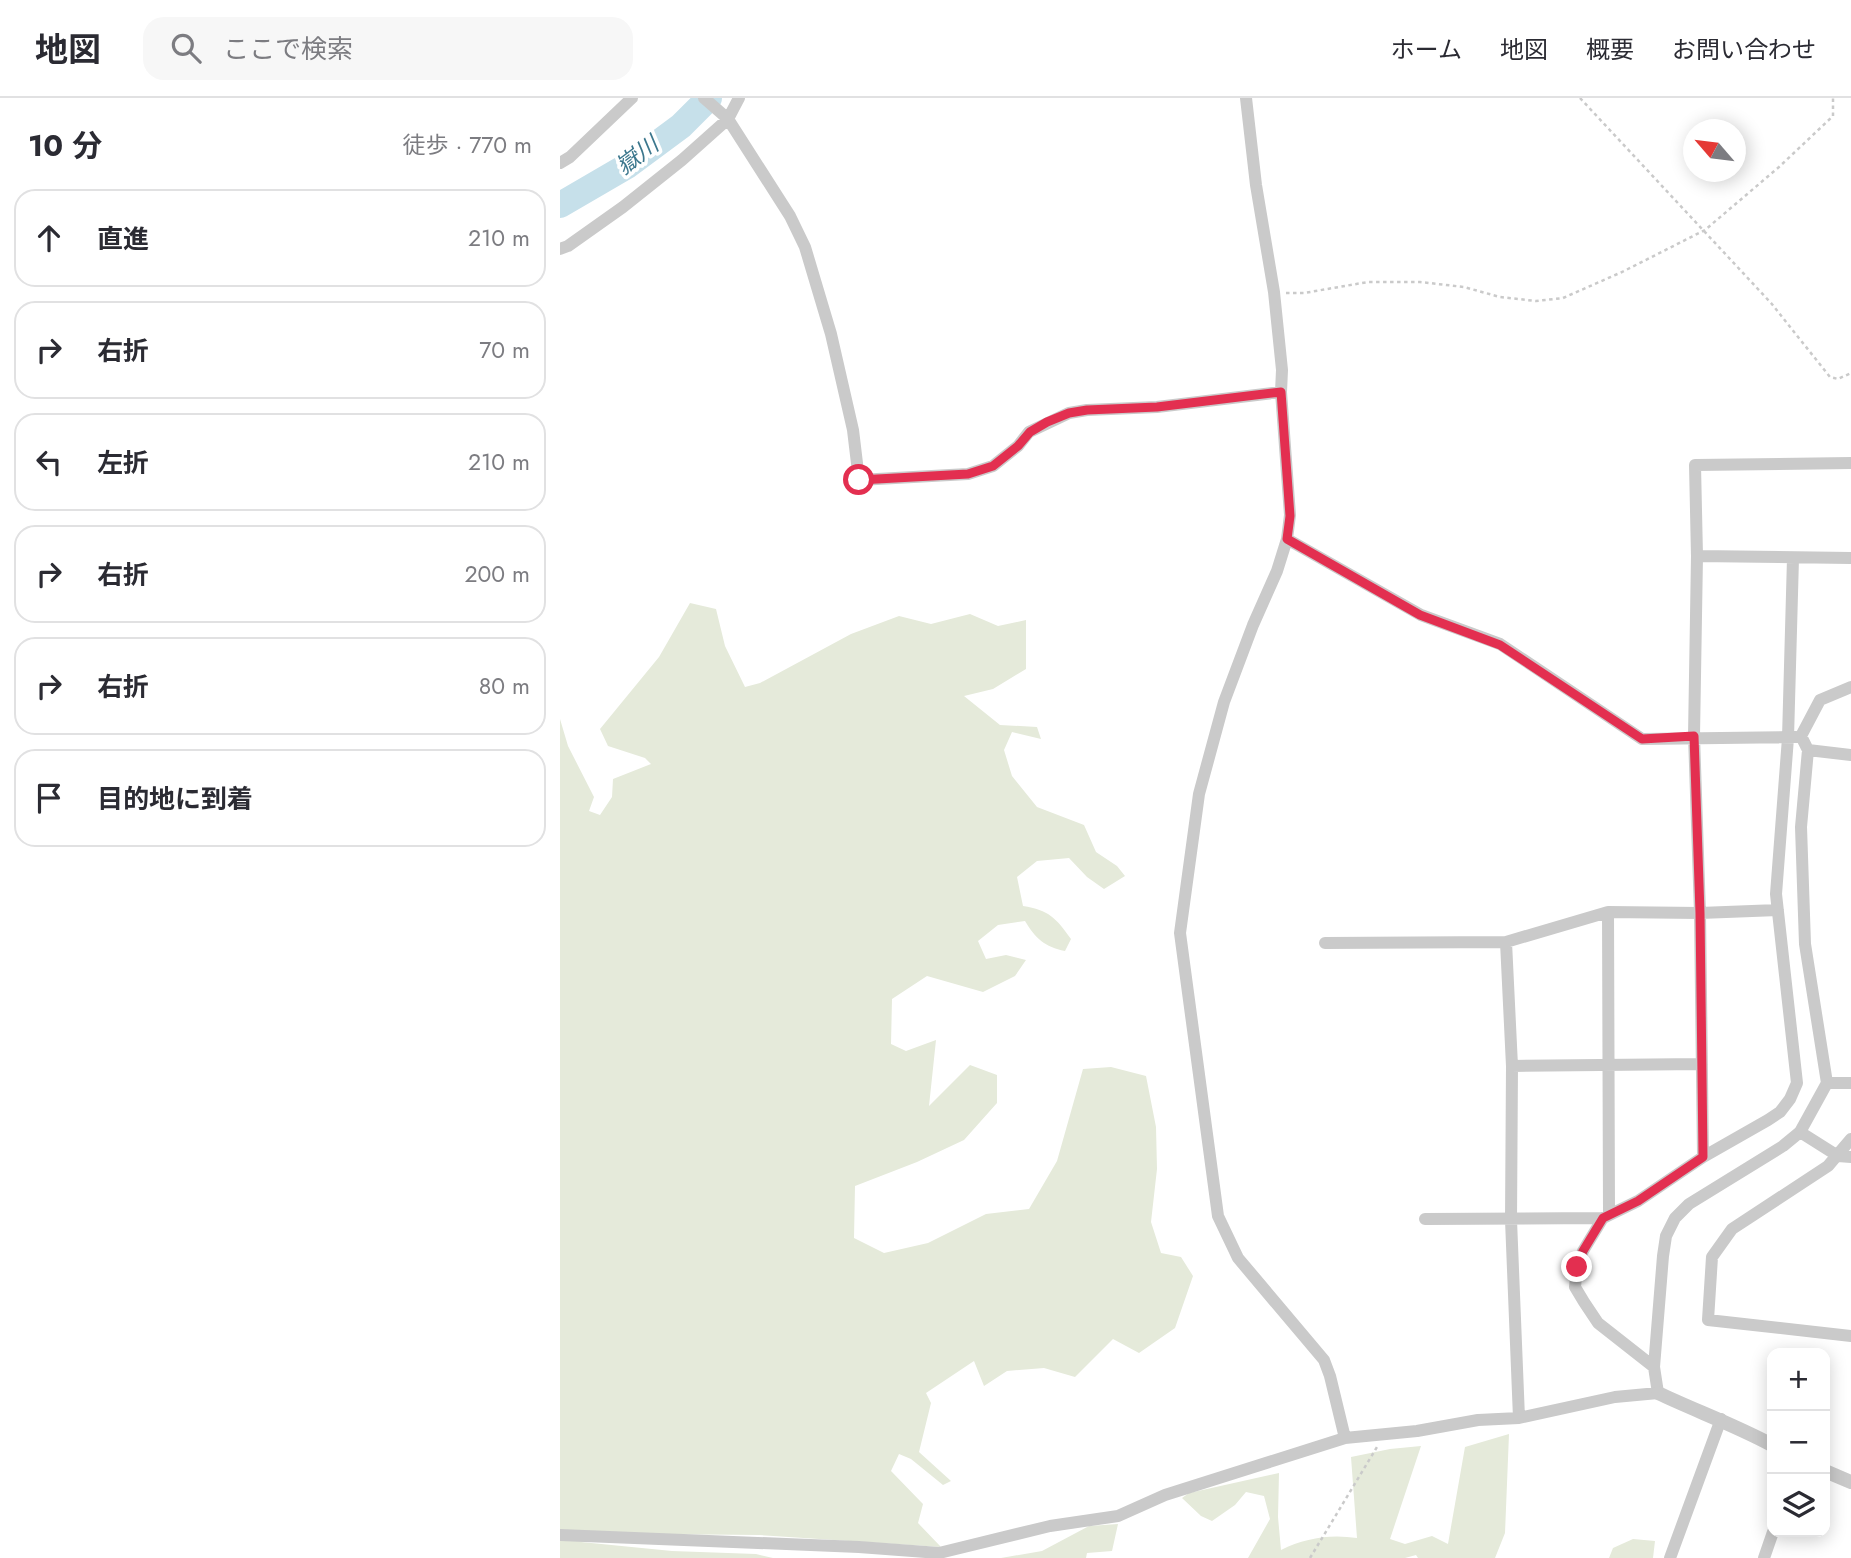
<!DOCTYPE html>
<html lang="ja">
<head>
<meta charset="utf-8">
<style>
	body { margin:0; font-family:Jost,"Noto Sans JP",sans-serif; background:#f7f7f7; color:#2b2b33 }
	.controls { position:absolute; right:21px; bottom:21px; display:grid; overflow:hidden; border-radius:14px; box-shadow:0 4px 18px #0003 }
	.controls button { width:63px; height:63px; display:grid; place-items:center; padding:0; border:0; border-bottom:2px solid #e1e1e2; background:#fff; color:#2b2b33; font:35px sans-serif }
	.compass { position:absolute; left:1123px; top:21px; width:63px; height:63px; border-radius:50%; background:#fff; box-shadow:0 4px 18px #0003; rotate:298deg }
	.stop { position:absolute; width:21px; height:21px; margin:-16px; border:5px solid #e32f50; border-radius:50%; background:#fff }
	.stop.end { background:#e32f50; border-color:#fff; box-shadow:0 2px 7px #0008 }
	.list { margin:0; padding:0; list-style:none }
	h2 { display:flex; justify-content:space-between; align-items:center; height:91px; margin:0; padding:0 28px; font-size:30px }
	h2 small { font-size:23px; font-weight:400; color:#7c7c81 }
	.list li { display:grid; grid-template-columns:46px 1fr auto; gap:21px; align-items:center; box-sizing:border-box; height:98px; margin:0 14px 14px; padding:0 14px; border:2px solid #e1e1e2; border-radius:21px }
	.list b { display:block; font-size:26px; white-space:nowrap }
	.list em { font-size:23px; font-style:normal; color:#7c7c81 }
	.icon { flex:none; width:38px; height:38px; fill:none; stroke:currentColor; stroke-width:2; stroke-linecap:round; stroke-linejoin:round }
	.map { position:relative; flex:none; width:1291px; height:1460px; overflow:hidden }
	header { display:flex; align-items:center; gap:42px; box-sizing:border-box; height:98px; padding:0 35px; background:#fff; border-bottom:2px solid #e1e1e2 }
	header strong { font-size:33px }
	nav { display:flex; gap:38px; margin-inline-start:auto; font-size:24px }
	.search { width:490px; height:63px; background:#f7f7f7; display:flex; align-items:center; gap:18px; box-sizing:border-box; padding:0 24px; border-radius:21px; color:#7c7c81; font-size:26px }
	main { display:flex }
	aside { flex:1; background:#fff }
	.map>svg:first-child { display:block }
	.green { fill:#e5eada }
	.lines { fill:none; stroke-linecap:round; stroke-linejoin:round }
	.river { stroke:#c6e0ea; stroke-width:26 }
	.path { stroke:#cacaca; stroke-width:2.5; stroke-dasharray:3.5 3.5; stroke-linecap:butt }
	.minor { stroke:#cacaca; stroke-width:12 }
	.tertiary { stroke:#cacaca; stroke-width:14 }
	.route { stroke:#e32f50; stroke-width:9 }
	.labels { text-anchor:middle; stroke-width:7; stroke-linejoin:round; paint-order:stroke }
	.water-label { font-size:23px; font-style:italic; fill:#3c778d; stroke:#fff }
</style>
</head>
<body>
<header>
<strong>地図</strong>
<div class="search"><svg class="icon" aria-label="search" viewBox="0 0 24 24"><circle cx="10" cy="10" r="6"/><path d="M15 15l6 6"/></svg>ここで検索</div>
<nav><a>ホーム</a><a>地図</a><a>概要</a><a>お問い合わせ</a></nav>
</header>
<main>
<aside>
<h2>10 分<small>徒歩 · 770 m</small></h2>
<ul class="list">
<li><svg class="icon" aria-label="ahead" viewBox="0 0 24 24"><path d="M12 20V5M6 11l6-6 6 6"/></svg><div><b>直進</b></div><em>210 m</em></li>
<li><svg class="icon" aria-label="right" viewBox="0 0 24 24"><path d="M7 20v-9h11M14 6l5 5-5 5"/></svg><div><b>右折</b></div><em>70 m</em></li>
<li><svg class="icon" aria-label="left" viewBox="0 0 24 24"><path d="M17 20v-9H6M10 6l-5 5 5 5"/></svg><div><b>左折</b></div><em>210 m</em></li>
<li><svg class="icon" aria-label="right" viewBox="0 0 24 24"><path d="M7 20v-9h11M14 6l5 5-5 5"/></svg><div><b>右折</b></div><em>200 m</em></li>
<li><svg class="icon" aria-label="right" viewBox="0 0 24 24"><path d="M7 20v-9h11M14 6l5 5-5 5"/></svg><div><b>右折</b></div><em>80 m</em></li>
<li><svg class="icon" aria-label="arrive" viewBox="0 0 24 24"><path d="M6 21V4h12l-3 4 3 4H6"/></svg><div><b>目的地に到着</b></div></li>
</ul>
</aside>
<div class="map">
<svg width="1291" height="1460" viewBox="0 0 1291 1460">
	<rect width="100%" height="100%" fill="#fff"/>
	<path class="green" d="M130,505L156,511L165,548L185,589L200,585L291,536L339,518L371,526L410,516L438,528L466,522V571L433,591L404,598L440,627L477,629L481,641L452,634L444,652L452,678L477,709L524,727L536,754L557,768L565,778L544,791L527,779L509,760L477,763L457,779L463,808C489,812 496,820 511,841L505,853C485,849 475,840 465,823L438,827L418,843L426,861L446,857L466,862L455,878L423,894L367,878L332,901L331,946L346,953L376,942L369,1008L410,967L437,977V1005L404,1042L357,1064L295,1088L294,1140L324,1155L368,1145L426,1116L469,1111L497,1063L523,971L551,969L586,978L596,1029L597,1071L591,1124L601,1155L621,1159L633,1178L615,1230L579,1255L553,1241L515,1279L484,1270L447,1273L424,1288L414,1263L366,1295L371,1305L359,1354L391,1383L383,1387L351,1361L339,1356L331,1373L363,1406L358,1425L381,1449L200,1437L89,1436L21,1444L112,1453L196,1456L213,1460H0V621L8,648L34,699L29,713L40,717L52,699L53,681L91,666L85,660L48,648L40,631L99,559Z
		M949,1336L945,1435L935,1460H858L856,1457L845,1460H688L710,1421L704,1398L686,1394L675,1407L652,1423L641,1418L622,1400L629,1395L719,1375L718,1419L721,1452C745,1440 770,1436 797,1440L791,1359L830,1351L861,1348L830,1441L845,1446L872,1438L888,1446L905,1349Z
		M558,1426L552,1453L527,1455L526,1460H441L482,1453L529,1428Z
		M1073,1441L1095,1443L1093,1460H1049L1053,1450Z"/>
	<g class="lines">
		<path class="river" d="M0,107L67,68L121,28L149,0"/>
		<path class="path" d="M1020,0L1211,205L1270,279L1278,281L1291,275
			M726,195H744L808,184H860L904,189L940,199L976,203L1003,200L1062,174L1145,132L1219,69L1273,18V0
			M750,1460L817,1349"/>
		<path class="minor" d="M144,0L168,21L230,118L245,149L271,236L293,332L299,382L408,376L433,368L458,348L469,334L509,315L527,312L597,309L721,294
			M686,0L696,87L714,194L722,272L721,294L730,417L727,441L717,473L693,527L664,604L639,696L620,835L658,1118L678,1160L764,1262L770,1278L785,1340
			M0,65L10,59L72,0
			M0,151L8,148L63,109L122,62L168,21L179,0
			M727,441L861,517L940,546L1082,641L1236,639
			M1137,458L1291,460
			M1241,638L1260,602L1291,589
			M1248,652L1291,657
			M1048,814L1049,1116
			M946,844L952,968L951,1122L959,1320
			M765,845L946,844L1048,814L1140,815L1218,812
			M952,968L1142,966
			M1267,985H1291
			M1240,1034L1278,1058L1291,1059
			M1291,1041L1268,1068L1172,1131L1152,1159L1148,1222L1291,1238
			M1143,1059L1140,815L1134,638L1137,458L1135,367L1291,365
			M865,1121L1043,1120
			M1094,1269L1038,1225L1024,1204L1015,1189L1017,1169L1023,1153L1043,1120L1078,1103L1143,1059L1208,1022L1220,1014L1230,1001L1237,985L1216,796L1228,640L1233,460
			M0,1437L299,1449L379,1455L490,1428L558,1418L605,1397L785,1340L857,1333L918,1322L959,1320L1055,1299L1098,1295L1094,1269L1103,1158L1106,1138L1115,1120L1129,1106L1223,1048L1240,1034L1267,985L1245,846L1241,729L1248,652L1241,638
			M1110,1460L1161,1321
			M1204,1460L1213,1434"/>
		<path class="tertiary" d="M1098,1295C1136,1313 1175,1327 1212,1347
			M1265,1373L1291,1384"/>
	</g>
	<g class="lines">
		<path class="route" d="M299,382L408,376L433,368L458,348L470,334L487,324L509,315L527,312L597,309L721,294L730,418L727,441L860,517L940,547L1082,641L1134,638L1140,815L1143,1059L1078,1103L1043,1120L1023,1153L1017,1169"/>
	</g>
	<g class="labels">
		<g class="water-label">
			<text transform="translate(77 57) rotate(-37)" y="8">嶽川</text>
		</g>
	</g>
</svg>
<div class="controls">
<button>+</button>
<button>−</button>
<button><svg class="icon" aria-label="layers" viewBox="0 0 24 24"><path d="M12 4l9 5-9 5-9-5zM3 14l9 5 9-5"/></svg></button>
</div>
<svg class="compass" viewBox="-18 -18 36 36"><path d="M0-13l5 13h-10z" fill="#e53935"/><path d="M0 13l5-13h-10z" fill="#7c7c81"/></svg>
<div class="stop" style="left:299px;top:382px"></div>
<div class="stop end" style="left:1017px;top:1169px"></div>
</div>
</main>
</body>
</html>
